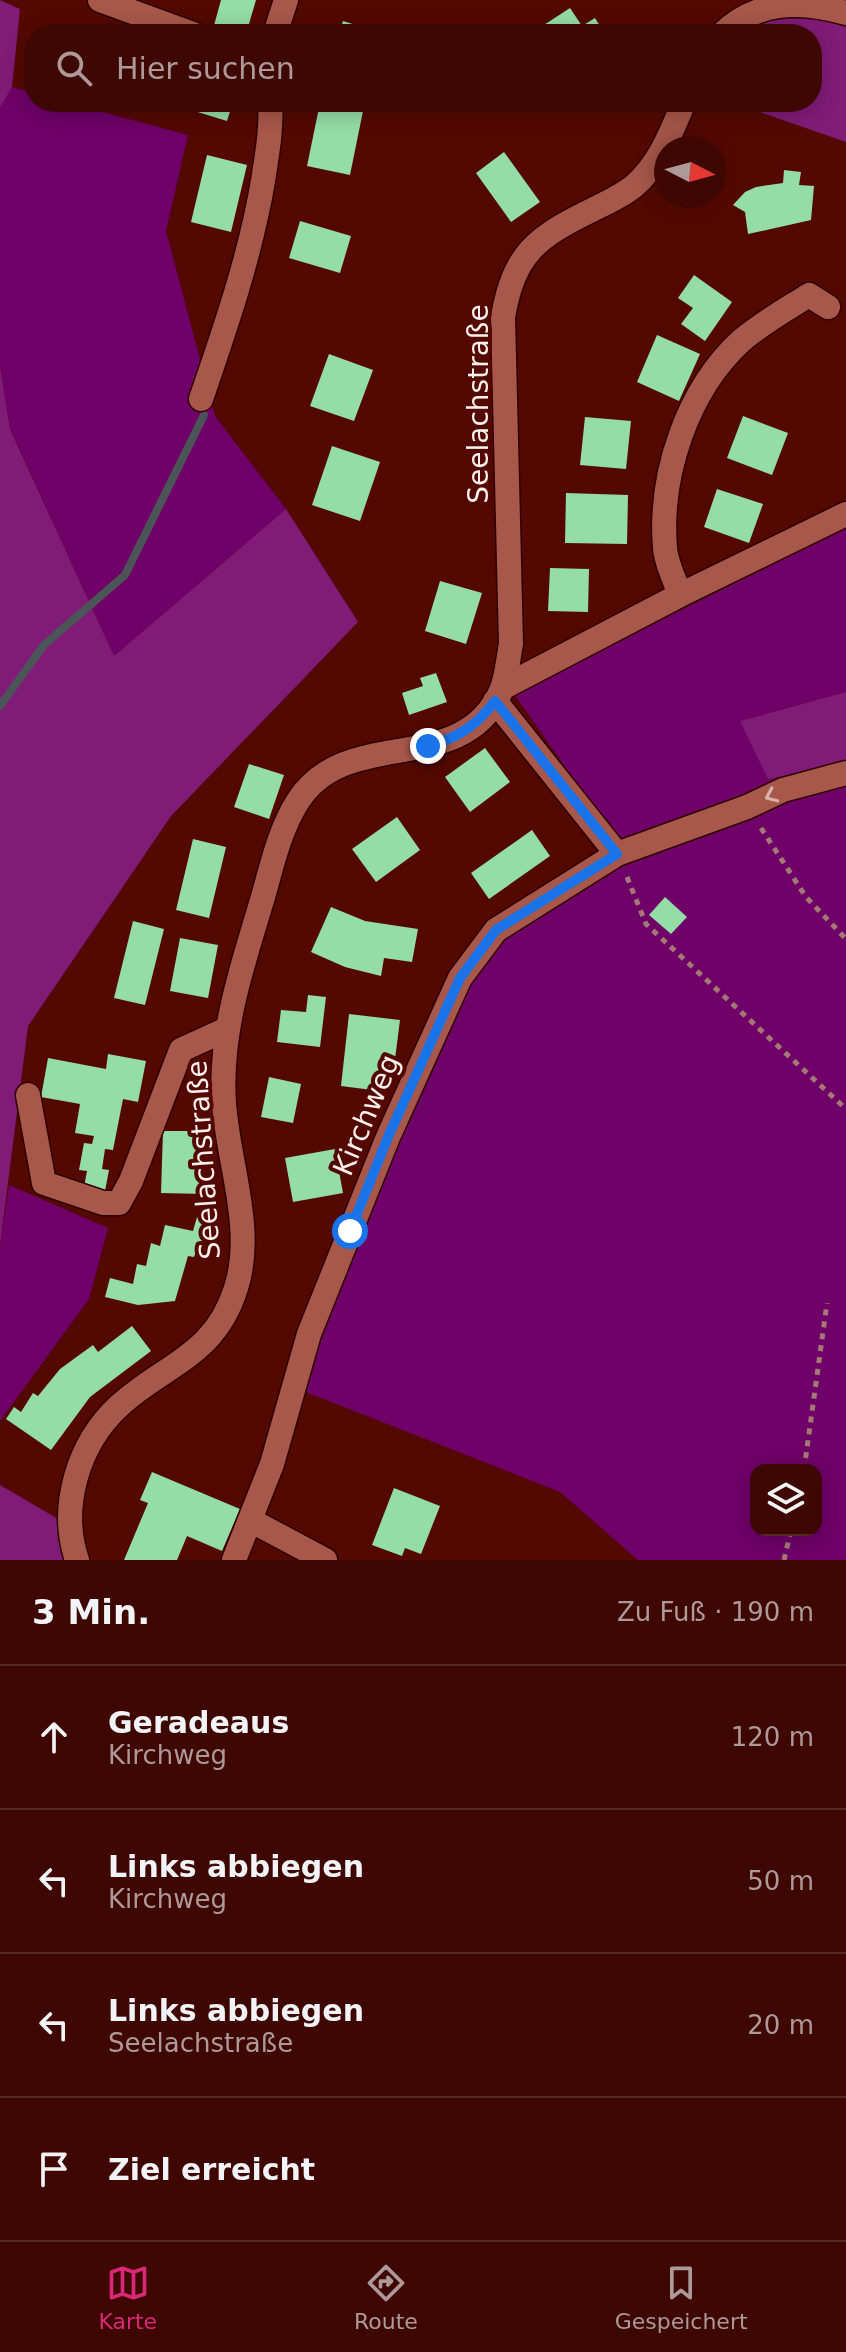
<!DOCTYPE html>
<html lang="de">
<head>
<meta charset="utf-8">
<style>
	body { margin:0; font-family:"DejaVu Sans",sans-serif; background:#45100c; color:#f1f3f6 }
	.controls { position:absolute; right:24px; bottom:24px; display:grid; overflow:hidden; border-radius:16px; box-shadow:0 4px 20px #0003 }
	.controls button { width:72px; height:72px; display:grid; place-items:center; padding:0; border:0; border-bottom:2px solid #572824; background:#3e0702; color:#f1f3f6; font:40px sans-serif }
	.compass { position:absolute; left:654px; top:136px; width:72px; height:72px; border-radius:50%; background:#3e0702; box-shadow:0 4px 20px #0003; rotate:96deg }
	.stop { position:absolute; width:24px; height:24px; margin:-18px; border:6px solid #1a73e8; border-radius:50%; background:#fff }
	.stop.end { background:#1a73e8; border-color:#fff; box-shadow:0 2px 8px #0008 }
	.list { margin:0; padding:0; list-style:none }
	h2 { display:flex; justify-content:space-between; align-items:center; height:104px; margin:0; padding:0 32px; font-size:34px }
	h2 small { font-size:26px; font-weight:400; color:#ad9999 }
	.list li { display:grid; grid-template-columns:52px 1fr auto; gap:24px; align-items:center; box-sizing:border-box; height:144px; padding:0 32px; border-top:2px solid #572824 }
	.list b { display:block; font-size:30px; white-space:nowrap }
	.list p { margin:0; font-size:26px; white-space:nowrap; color:#ad9999 }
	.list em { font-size:26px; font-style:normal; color:#ad9999 }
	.icon { flex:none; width:44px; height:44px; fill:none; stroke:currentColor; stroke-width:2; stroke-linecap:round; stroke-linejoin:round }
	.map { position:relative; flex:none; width:846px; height:1560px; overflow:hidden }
	.search { position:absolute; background:#3e0702; box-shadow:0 4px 20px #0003; left:24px; right:24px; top:24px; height:88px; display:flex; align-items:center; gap:20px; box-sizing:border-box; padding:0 28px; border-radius:32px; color:#ad9999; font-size:30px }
	.sheet { height:680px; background:#3e0702 }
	nav { display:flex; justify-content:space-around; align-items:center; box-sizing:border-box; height:112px; border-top:2px solid #572824; background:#3e0702; font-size:22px; color:#ad9999 }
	nav a { display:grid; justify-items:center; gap:4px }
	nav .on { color:#db2777 }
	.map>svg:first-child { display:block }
	.green { fill:#6f0169; fill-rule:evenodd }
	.forest { fill:#801b78 }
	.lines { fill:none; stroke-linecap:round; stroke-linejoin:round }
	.stream { stroke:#4b5558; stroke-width:8 }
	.building { fill:#94dda6 }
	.minor-casing { stroke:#2f0000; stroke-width:27 }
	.path { stroke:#a47974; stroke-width:5; stroke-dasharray:6 6; stroke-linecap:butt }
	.minor { stroke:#a7584a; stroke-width:24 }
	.oneway { stroke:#d8b3ac }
	.route { stroke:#1a73e8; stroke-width:10 }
	.labels { text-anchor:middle; stroke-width:8; stroke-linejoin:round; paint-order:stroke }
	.street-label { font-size:28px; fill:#f9efed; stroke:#530902 }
</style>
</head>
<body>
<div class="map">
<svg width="846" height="1560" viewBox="0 0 846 1560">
	<rect width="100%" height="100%" fill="#530902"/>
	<path class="green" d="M12,87L34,93V102H66L188,135L166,231L215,416L286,509L114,656L10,428L0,366V108Z
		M846,527V692L740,721L846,764V1560H638L560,1492L306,1392L350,1231L496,930L620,845L514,694ZM756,1470H816V1530H756Z
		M9,1185L108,1228L89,1299L0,1421V1245Z"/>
	<path class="forest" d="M0,0L20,9L12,87L0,108Z
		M756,0H846V142L760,112V102H812V34H757Z
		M0,366L10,429L114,656L286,509L358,622L171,816L28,1026L0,1245Z
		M846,692V764L768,779L740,721Z
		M0,1485L58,1519L74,1560H0Z"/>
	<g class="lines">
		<path class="stream" d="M0,706L44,645L125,575L204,415"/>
	</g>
	<path class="building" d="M221,0H256L246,34H229L213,29Z
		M570,8L582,26L595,18L603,31L598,34H530Z
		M343,21L381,33V34H339Z
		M165,102H233L227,121Z
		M320,103L363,111L350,175L307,166Z
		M504,152L540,202L511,222L476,173Z
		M207,155L247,165L231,232L191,222Z
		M784,170L801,172L799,185L814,186L811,220L748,234L745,212L733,205L745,192L756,187L783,183Z
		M300,221L351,236L340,273L289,258Z
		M694,275L732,302L705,341L681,324L693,308L678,298Z
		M657,335L700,354L679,401L637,382Z
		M329,354L373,370L354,421L310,406Z
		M743,416L788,433L772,475L727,458Z
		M585,417L631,421L626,469L580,465Z
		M332,446L380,462L360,521L312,505Z
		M717,489L763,504L749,543L704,527Z
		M566,493L628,495L627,544L565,543Z
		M550,568L589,569L588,612L548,611Z
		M440,581L482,593L466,644L425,631Z
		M436,673L447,702L409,715L402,693L423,686L420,678Z
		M485,748L510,782L470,812L445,777Z
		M249,764L284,775L269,819L234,807Z
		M397,817L420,850L376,882L352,849Z
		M532,830L550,856L489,899L471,873Z
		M193,839L226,847L209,918L176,910Z
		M665,897L687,917L671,934L649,915Z
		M331,907L365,921L418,929L412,962L384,958L381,976L345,967L311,952Z
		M133,921L164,929L145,1005L114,998Z
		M180,938L218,945L208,998L170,991Z
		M308,995L326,997L320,1047L277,1042L281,1010L306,1012Z
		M349,1014L400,1020L394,1067L383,1066L380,1091L341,1086Z
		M108,1054L146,1061L138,1102L123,1099L113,1150L105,1149L102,1169L109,1170L105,1191L84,1187L87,1171L79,1170L84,1143L92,1144L94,1136L75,1133L80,1104L41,1097L48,1058L106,1069Z
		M269,1077L301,1084L293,1123L261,1117Z
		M163,1131H196V1156L204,1157L203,1194L161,1193Z
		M335,1149L343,1193L293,1202L285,1158Z
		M197,1217L212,1222L205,1247L198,1246L194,1257L188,1256L175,1301L138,1305L105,1297L110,1278L133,1284L137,1264L146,1266L151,1243L160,1246L165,1225L193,1231Z
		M132,1326L151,1351L90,1397L51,1450L6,1419L14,1407L21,1412L33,1393L38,1396L60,1369L93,1345L98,1352Z
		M152,1472L240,1509L222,1551L187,1536L177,1560H124L148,1503L140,1500Z
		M394,1488L440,1506L421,1554L405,1548L402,1556L372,1545Z"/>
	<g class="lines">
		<g class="minor-casing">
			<path id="minor" d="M100,0L193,34
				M275,34L286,0
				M722,34C757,0 801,0 846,13
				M201,399C226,326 250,257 263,181C267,154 272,129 270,102
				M680,595C675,580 666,563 665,548C659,475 687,390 742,340C762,323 787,309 809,295L828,307
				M502,688L680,595L846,514
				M495,701L617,854
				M28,1095L44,1183L103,1203H119L131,1181L181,1050L227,1029
				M250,1520L325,1560
				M77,1560C59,1507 78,1443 120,1405C165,1364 215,1356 236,1288C255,1229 228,1163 224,1103C219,1032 243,964 263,897C272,865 280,829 298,801C347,724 461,779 501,691C507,677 508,659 511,644L503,317C514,253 537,237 592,210C606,203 622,196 634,186C660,164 671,132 684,102
				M234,1560L272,1464L309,1334L388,1137L460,978L496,930L617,854L747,807L783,790L846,773"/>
		</g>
		<path class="path" d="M761,828L806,897L846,939
			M627,877L646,924L846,1109
			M804,1470L827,1303
			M784,1560L791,1530"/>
		<use href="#minor" class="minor"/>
	</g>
	<defs><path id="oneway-chevron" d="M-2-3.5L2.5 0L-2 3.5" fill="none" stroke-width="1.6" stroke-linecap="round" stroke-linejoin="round" transform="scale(2)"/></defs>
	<use class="oneway" href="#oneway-chevron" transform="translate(771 796) rotate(156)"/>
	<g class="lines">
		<path class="route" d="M350,1231L388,1137L460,978L496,930L617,854L495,701C477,725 458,738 428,746"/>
	</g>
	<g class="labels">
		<g class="street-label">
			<text transform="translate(478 404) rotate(-90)" y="10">Seelachstraße</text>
			<text transform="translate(366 1115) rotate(-67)" y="10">Kirchweg</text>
			<text transform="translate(203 1160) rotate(-94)" y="10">Seelachstraße</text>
		</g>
	</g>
</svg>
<div class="controls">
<button><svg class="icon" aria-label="layers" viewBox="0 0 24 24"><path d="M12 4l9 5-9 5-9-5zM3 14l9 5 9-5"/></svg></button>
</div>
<svg class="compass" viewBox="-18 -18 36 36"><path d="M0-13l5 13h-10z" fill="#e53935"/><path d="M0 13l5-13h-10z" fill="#ad9999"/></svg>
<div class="stop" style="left:350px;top:1231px"></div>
<div class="stop end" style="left:428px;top:746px"></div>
<div class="search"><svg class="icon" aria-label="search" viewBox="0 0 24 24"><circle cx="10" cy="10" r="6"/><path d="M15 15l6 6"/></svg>Hier suchen</div>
</div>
<section class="sheet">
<h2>3 Min.<small>Zu Fuß · 190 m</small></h2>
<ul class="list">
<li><svg class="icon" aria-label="ahead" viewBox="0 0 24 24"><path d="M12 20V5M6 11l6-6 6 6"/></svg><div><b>Geradeaus</b><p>Kirchweg</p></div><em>120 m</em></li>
<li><svg class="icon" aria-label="left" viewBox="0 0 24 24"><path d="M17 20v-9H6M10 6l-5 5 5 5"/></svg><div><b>Links abbiegen</b><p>Kirchweg</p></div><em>50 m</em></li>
<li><svg class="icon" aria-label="left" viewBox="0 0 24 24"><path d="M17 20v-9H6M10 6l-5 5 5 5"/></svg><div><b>Links abbiegen</b><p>Seelachstraße</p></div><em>20 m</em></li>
<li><svg class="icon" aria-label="arrive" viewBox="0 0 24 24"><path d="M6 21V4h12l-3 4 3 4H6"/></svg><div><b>Ziel erreicht</b></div></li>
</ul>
</section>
<nav>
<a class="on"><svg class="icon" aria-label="map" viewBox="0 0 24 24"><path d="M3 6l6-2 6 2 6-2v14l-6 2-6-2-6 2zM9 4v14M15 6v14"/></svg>Karte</a>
<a><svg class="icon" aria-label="directions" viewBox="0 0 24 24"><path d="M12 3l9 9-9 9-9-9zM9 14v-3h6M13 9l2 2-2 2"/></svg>Route</a>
<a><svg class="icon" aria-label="saved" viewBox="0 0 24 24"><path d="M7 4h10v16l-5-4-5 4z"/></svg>Gespeichert</a>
</nav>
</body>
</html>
